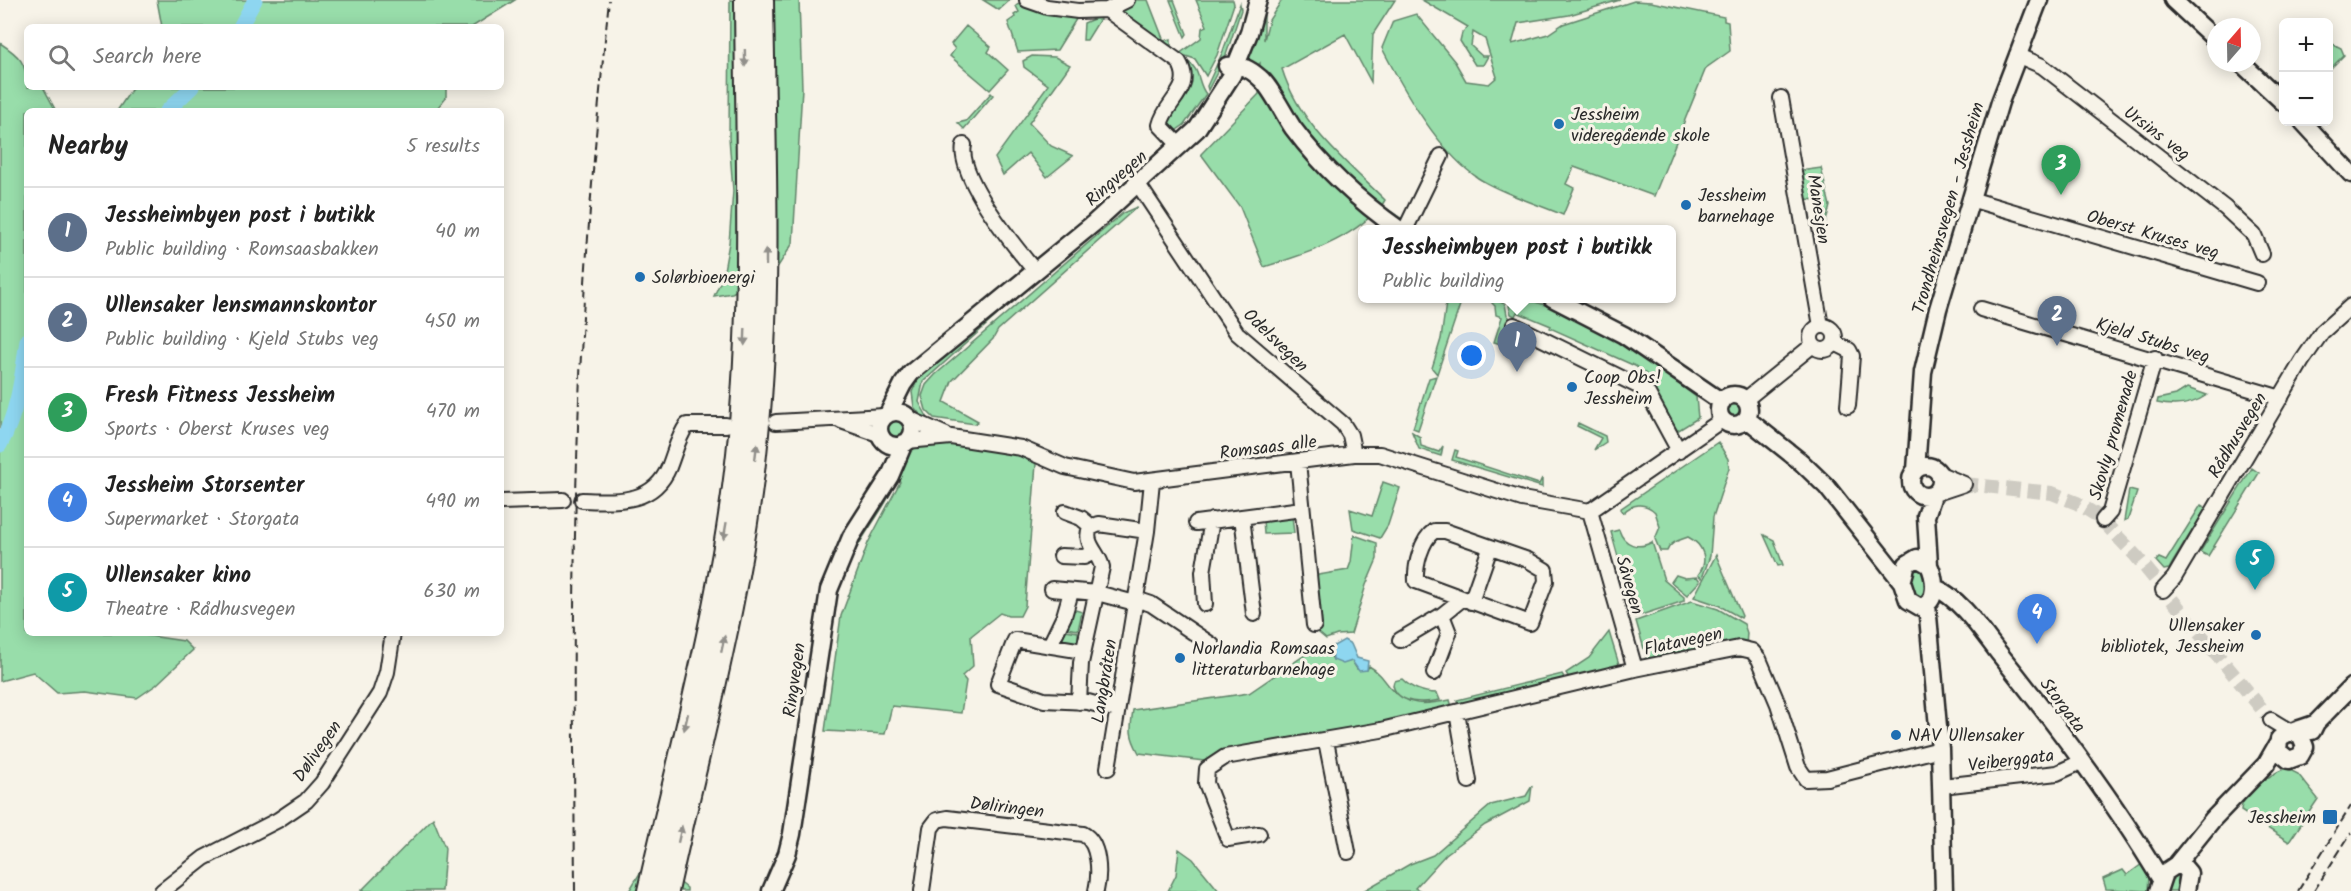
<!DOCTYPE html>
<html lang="en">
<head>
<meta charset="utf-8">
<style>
	body { margin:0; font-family:Kalam,sans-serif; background:#f2f2f2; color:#222 }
	.controls { position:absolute; right:18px; top:18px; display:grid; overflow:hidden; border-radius:9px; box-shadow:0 3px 15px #0003 }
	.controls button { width:54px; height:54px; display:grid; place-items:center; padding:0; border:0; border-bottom:2px solid #e0e0e0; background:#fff; color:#222; font:30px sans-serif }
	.compass { position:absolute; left:2207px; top:18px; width:54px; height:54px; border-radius:50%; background:#fff; box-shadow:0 3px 15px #0003; rotate:20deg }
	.you { position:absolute; left:1472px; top:356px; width:21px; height:21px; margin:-15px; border:4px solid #fff; border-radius:50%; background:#1a73e8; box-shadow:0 0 0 9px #1a73e833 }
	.badge { display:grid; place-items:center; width:39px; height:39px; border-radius:50%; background:#1f6fb2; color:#fff; font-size:20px; font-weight:700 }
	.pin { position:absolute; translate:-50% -50px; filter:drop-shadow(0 2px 3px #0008) }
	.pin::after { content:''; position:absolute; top:32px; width:21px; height:18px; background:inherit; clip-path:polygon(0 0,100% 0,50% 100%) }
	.popup { position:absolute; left:1358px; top:225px; width:318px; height:78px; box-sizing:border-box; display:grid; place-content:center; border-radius:9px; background:#fff; filter:drop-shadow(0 2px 4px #0005); font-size:20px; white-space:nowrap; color:#767676 }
	.popup b { font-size:22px; color:#222 }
	.popup::after { content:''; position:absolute; left:50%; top:100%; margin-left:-12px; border:12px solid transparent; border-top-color:#fff }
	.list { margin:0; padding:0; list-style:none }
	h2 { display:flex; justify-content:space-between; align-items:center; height:78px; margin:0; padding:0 24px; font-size:26px }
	h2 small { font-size:20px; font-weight:400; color:#767676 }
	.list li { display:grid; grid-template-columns:39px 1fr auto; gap:18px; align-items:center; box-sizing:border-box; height:90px; padding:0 24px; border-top:2px solid #e0e0e0 }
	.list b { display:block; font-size:22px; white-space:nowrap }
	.list p { margin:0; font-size:20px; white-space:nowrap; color:#767676 }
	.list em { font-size:20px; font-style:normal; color:#767676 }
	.icon { flex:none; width:33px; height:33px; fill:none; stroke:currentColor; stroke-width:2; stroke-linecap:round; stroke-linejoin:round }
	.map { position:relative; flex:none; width:2351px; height:891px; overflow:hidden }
	.search { position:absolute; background:#fff; box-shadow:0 3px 15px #0003; left:24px; top:24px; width:480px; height:66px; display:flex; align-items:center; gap:15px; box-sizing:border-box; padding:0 21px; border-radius:9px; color:#767676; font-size:22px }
	.panel { position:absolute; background:#fff; box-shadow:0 3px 15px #0003; left:24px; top:108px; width:480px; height:528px; border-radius:9px }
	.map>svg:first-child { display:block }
	.green { fill:#98ddaa; stroke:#62846a; stroke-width:1.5 }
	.water { fill:#8ed6f0; stroke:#6692a1; stroke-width:1.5 }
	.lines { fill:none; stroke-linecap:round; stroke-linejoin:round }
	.river { stroke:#8ed6f0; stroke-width:15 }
	.minor-tunnel { stroke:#cecbc2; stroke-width:14; stroke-dasharray:14 7; stroke-linecap:butt }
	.minor-casing { stroke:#2b2b2b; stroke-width:18 }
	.major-casing { stroke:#2b2b2b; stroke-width:21 }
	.highway-casing { stroke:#2b2b2b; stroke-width:24 }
	.minor { stroke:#f7f3e8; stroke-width:14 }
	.major { stroke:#f7f3e8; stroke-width:16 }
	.highway { stroke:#f7f3e8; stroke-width:20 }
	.rail { stroke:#2b2b2b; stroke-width:2; stroke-dasharray:9 4.5; stroke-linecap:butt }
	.oneway { fill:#918f8a }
	.poi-dot { fill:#1f6fb2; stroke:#f7f3e8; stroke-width:2 }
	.labels { text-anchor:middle; stroke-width:6; stroke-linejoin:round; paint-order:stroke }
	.poi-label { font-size:18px; fill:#2b2b2b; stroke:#f7f3e8; text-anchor:start }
	.street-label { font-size:18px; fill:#2b2b2b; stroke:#f7f3e8 }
</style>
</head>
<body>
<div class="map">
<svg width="2351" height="891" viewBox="0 0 2351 891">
	<rect width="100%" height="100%" fill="#f7f3e8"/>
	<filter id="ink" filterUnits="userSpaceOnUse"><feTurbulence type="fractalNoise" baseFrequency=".0167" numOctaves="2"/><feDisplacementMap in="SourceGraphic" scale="12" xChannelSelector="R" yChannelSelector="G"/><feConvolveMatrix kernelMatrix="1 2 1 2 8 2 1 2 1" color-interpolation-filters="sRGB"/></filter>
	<g filter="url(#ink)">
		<path class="green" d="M157,0H515L472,27H162Z
			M730,0H799L802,88L793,243L777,268L732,293L714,296L723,276L729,243L733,191L729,137Z
			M983,0H1010L999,10Z
			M1133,0H1148L1164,41L1171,39V47L1118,11Z
			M1170,0H1174L1187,34L1185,37Z
			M1196,0H1233L1234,4L1217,55L1206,76L1195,59L1179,54L1201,38L1202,28L1207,26Z
			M1282,0H1395L1373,34L1371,82L1345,34L1282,69C1299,124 1345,161 1385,200L1382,205L1405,221L1379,208C1349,241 1306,254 1264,267L1240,207L1201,154L1259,94L1260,63L1254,69L1247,53L1264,8V40L1269,20Z
			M1422,0H1620L1569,15L1518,23L1512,44L1548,34L1563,24L1634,1L1651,2L1724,17V21L1728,22L1730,51L1706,68L1654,196L1574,167L1566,184L1574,188L1563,215C1537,204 1501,193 1478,178C1439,152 1403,89 1382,48L1393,21L1416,14L1455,62L1466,81L1489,84L1497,77L1485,39L1473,32L1471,46L1482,56H1488L1483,65H1475L1460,41L1462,33L1468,27Z
			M1021,2L1078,16L1057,50L1018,52L1008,22L1015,17L1014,15L1019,12L1016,6Z
			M1240,4L1241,10L1226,55L1208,90L1207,86L1223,51Z
			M1098,17L1100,19L1087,40H1083L1084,23Z
			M966,26L991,47L988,52L1008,70L990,90L950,56L955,49L951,44Z
			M0,43C20,56 27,63 27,87H43L56,111H27V633H130L184,641L193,650L156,685L137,698L85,691L57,693L33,672L0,681Z
			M2333,44L2341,48L2344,55L2329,70V48Z
			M1032,56L1055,57L1070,65L1029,123L1051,146L1073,156L1047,177L1028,153L1003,175L995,158L1048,85L1024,67L1023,61Z
			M1187,61C1201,69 1197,83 1206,94L1184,125L1174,132L1165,121L1189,86L1184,62Z
			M133,87H446V97L435,111H117Z
			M991,93L993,95L964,129L958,123L966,121Z
			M1821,168L1830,206L1822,235L1816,200L1805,199L1800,171Z
			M1137,207L998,330L993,339L952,381L944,402L978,421L975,424L934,418L926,410L922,396L926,385L935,375L1123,213Z
			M1034,282L923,382L919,402L929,420L928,424L914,407L912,392L918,379L959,341Z
			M1451,299H1462L1437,374L1432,368L1441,339L1446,303H1449Z
			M1514,299C1557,299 1621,345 1657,368L1653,379L1648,383L1642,382L1646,374L1635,366L1550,328L1551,326L1517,312L1515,316L1511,314L1509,306Z
			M1496,300L1505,304L1507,315L1512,320L1501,344L1494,342L1502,317L1496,315L1495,306L1492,303Z
			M1660,370L1696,397L1698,418L1674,433L1653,391Z
			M1436,376L1418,430L1413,428L1429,378Z
			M2187,388L2207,395C2191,406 2175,407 2157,403L2158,399L2176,395Z
			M1727 410a7 7 0 1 1 14 0a7 7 0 1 1-14 0Z
			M887 427a9 9 0 1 1 18 0a9 9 0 1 1-18 0Z
			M1578,423L1605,436L1606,442L1594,450L1601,438L1577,426Z
			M1412,432L1420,437L1421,446L1439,452L1443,446L1441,456L1419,449Z
			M890,440L949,442L951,445L1037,451L1025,606L1020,616H1008L1000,613L971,636L973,666L962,676L966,681L961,713L892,706L885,734L825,731L841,616L868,543L900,482L898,476C886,511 858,537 845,572C824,627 822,691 814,749L810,748L836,587L896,464Z
			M1718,442L1728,459L1729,468L1713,517L1710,556L1702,578L1698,575C1709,561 1704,545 1688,537C1681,540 1671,541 1667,551H1660L1655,539L1660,527L1655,512C1645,502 1632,503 1623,513L1620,509Z
			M1455,450L1458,451L1456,457L1539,484L1542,478V487L1452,460Z
			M2252,468L2259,473L2208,556L2200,552Z
			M1383,482L1400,488L1388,525L1380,538L1353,529L1350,509L1372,516Z
			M2129,490L2137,492L2128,519L2124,521Z
			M2201,505L2206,508L2173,562L2169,569L2164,570L2156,561L2159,558L2166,561Z
			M1292,516L1294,533L1264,534L1263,519Z
			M1619,530C1624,545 1638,550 1652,542L1664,580L1684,597V601L1635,617L1611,532Z
			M1354,535L1377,543V559L1366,585L1351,634L1337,635L1326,639L1319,633L1312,576L1348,570L1351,562Z
			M1764,535L1774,540L1783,565L1778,566Z
			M1716,555L1742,616L1741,618L1718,605L1694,597Z
			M1913,567H1923L1930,588L1920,600L1909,592Z
			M1676,575L1685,578L1697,577L1700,581L1687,595L1671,582Z
			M1692,601L1718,609L1744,624L1747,633L1746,646L1648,663L1636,621Z
			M1069,608L1082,612L1078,630L1060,627Z
			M1059,629L1078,632V647L1054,638Z
			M1609,632L1621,671L1572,683L1566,673L1589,658Z
			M1319,652L1331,656L1333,660L1352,661L1357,669L1367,670L1369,666C1378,671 1383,678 1389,686C1407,708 1426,705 1450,700L1453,711L1212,762L1139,753C1129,735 1130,730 1133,710L1249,693L1305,655Z
			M1562,674L1568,684L1458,709L1457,700Z
			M1402,679C1411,688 1424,693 1437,693L1440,700C1425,703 1397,705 1393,685L1394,681Z
			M2286,768L2298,774L2318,799L2289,842L2241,811C2241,793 2271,774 2286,768Z
			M1532,786L1530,801L1485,825L1446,854L1415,888L1421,891H1363L1410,864L1433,855L1491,805L1526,796Z
			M433,818L445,848L442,891H361Z
			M1179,849L1193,859L1219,891H1168L1176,875Z
			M2142,864L2149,876L2148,891L2106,889L2103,879L2123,870L2127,875Z
			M643,868L664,870L687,888V891H629Z
			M2181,872V891H2163L2165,880Z"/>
		<path class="water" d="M1344,640L1351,644L1357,658L1368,661L1367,670L1359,671L1352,661L1343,664L1333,660L1332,647Z"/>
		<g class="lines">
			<path class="river" d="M240,27L255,0
				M167,111L192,87
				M0,445C18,413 22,376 27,340"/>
			<path class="minor-tunnel" d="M1964,484L2052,493L2077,503L2098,516L2136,556L2271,720"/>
			<g class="minor-casing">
				<path id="minor" d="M1027,0L1047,7L1078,11L1107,10L1179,62C1195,89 1166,100 1160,125L1180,146
					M1107,10L1127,0
					M2017,55L2042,66L2225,208L2254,235L2262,254
					M1781,98L1821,326
					M964,145C957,176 1015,247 1035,271
					M1138,184L1237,333L1343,424L1350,435L1354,454
					M1970,199L2257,283
					M1405,230L1441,156
					M1981,309L2281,398
					M1514,325L1640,387L1648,394L1679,451
					M1811 338a12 12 0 1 1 24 0a12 12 0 1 1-24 0Z
					M1835,343L1849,350L1852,356L1848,406
					M1745,400L1813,345
					M910,419L946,435
					M841,421L881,435
					M776,422L885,416
					M907,441L951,437L1021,448L1065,467L1134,482L1354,454H1380L1522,499L1590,511
					M1298,462L1314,625
					M1940,474L1964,484
					M1937,493L1964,484
					M582,500C616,501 653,505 669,467C675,452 678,437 687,425H726
					M501,502L563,500
					M1590,511L1635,669
					M1590,511L1722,420
					M1065,512L1081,518L1092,527
					M1242,517L1254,614
					M2103,520L2110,512L2155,358
					M1196,523L1302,509
					M1434,531H1445L1528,560L1545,570L1546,581L1530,623L1416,581C1415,566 1421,540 1434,531Z
					M1061,556L1084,557L1094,552
					M1052,589L1097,593L1135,603
					M2163,590L2174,578L2302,361L2322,332L2351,306
					M1136,599L1151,604L1212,645
					M1471,602L1490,548
					M1205,604L1203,572L1212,520
					M1400,640L1442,615L1462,599
					M1050,645L1064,616L1071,592
					M1083,651L1015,640L998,684L1044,700L1088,702L1117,710
					M1434,673L1449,633L1442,615
					M1079,702L1081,663L1102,567C1099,553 1083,543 1090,528L1099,524L1147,531
					M1457,712L1469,781
					M2271,720L2291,732
					M1326,741L1348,852
					M1108,768L1147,531L1152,481
					M1942,786L2057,773L2081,762
					M1259,834L1228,839L1206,783L1207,769L1225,757L1381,730L1635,669L1739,648L1752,651L1759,659L1778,704L1798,767L1806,779L1827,778L1940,749
					M162,891L204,858L278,820L306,801L322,783L380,693L387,672L393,633
					M922,891L931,828L937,820L947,818L1083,834C1100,843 1100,874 1096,891"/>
			</g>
			<g class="major-casing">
				<path id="major" d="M2173,0L2216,40
					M2241,63L2284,103
					M1227,66C1241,64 1250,69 1260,78C1271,87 1284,115 1293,128C1322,167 1360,202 1400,230
					M2303,122L2351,174
					M1552,298L1624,335L1722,402
					M1719 410a15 15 0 1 1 30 0a15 15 0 1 1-30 0Z
					M879 429a17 17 0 1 1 34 0a17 17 0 1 1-34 0Z
					M888,414L903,384L911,373L1094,223L1197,129L1232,75L1249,33L1258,0
					M1747,419L1801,462L1827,487L1902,582
					M1911 481a15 15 0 1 1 30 0a15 15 0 1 1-30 0Z
					M1916,470L1923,372L1938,309L2000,102L2039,0
					M1917,558L1929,565C1935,578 1939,603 1920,607L1908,600L1902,582L1907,564Z
					M1929,565L1926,516L1933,495
					M1934,587C1960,598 1981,630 1998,652C2056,724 2113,799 2160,878
					M1927,605L1940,749L1944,891
					M2312,731L2316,723L2351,687
					M2294,733L2301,737L2305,747L2300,756L2289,760L2278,751L2279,739C2288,730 2305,729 2316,723
					M2176,865L2213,819L2266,764L2277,745
					M771,891L787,854L792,834L829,590L851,537L890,476L904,443
					M2158,891L2164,873L2176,865L2184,867L2189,873L2186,891"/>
			</g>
			<g class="highway-casing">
				<path id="highway" d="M648,891C682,740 725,588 739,434C752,290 746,145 745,0
					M668,891C701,740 744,588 758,434C772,290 765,144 763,0"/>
			</g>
			<use href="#minor" class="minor"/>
			<use href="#major" class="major"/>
			<use href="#highway" class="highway"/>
			<path class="rail" d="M575,891C574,748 572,604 577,461C581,307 593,153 609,0
				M2298,891L2351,806
				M2314,891L2351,833"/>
		</g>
		<defs><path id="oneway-solid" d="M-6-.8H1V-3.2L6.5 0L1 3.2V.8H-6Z" transform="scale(1.5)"/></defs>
		<g class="oneway">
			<use href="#oneway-solid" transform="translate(745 58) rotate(89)"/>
			<use href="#oneway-solid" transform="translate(766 257) rotate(-90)"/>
			<use href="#oneway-solid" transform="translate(745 337) rotate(92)"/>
			<use href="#oneway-solid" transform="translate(756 452) rotate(-83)"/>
			<use href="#oneway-solid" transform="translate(725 531) rotate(100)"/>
			<use href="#oneway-solid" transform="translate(723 644) rotate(-78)"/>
			<use href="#oneway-solid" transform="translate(686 722) rotate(103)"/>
			<use href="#oneway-solid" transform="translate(680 834) rotate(-77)"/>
		</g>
	</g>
	<g class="poi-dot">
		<circle cx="1559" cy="124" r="6"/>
		<circle cx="1686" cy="205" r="6"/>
		<circle cx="640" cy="277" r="6"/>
		<circle cx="1572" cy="387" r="6"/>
		<circle cx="2256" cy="635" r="6"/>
		<circle cx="1180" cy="658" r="6"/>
		<circle cx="1896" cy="735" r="6"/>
		<rect x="2322" y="809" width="16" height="16" rx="3"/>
	</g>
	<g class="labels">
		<g class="poi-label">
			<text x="1571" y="120">Jessheim<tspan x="1571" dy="21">videregående skole</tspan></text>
			<text x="1698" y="201">Jessheim<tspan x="1698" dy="21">barnehage</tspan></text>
			<text x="652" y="283">Solørbioenergi</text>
			<text x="1584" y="383">Coop Obs!<tspan x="1584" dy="21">Jessheim</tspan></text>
			<text x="2244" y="631" text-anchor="end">Ullensaker<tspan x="2244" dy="21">bibliotek, Jessheim</tspan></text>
			<text x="1192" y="654">Norlandia Romsaas<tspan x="1192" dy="21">litteraturbarnehage</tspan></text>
			<text x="1908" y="741">NAV Ullensaker</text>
			<text x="2316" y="823" text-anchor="end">Jessheim</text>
		</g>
		<g class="street-label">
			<text transform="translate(2157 133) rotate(37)" y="6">Ursins veg</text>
			<text transform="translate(1116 178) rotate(-41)" y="6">Ringvegen</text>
			<text transform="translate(1948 208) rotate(-74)" y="6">Trondheimsvegen - Jessheim</text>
			<text transform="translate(1819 209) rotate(81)" y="6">Manesjen</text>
			<text transform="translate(2153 234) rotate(16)" y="6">Oberst Kruses veg</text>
			<text transform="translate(1276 340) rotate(44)" y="6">Odelsvegen</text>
			<text transform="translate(2153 340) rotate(17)" y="6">Kjeld Stubs veg</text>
			<text transform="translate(2113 435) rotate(-74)" y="6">Skovly promenade</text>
			<text transform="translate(2237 435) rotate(-59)" y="6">Rådhusvegen</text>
			<text transform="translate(1268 447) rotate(-7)" y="6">Romsaas alle</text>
			<text transform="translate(1630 585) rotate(74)" y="6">Såvegen</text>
			<text transform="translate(1683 641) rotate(-12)" y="6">Flatavegen</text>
			<text transform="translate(794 680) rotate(-82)" y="6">Ringvegen</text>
			<text transform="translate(1104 681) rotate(-81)" y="6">Langbråten</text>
			<text transform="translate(2063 705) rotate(53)" y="6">Storgata</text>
			<text transform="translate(317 751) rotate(-55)" y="6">Dølivegen</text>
			<text transform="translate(2011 760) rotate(-7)" y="6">Veiberggata</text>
			<text transform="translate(1007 807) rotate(7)" y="6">Døliringen</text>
		</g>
	</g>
</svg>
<div class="controls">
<button>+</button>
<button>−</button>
</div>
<svg class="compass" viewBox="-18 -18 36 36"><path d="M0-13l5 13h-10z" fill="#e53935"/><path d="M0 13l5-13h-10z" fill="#767676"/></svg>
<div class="you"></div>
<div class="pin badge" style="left:1517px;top:372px;background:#5c6f8a">1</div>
<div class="popup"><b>Jessheimbyen post i butikk</b>Public building</div>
<div class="pin badge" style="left:2057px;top:346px;background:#5c6f8a">2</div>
<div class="pin badge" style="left:2061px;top:195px;background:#2e9e5b">3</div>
<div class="pin badge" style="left:2037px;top:644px;background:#3f7fe0">4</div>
<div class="pin badge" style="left:2255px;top:590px;background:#0f9aa8">5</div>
<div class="search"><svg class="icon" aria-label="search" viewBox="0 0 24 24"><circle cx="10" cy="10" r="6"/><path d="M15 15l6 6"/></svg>Search here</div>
<section class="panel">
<h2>Nearby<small>5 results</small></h2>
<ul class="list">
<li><span class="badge" style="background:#5c6f8a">1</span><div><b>Jessheimbyen post i butikk</b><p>Public building · Romsaasbakken</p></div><em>40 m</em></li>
<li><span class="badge" style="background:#5c6f8a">2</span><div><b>Ullensaker lensmannskontor</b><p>Public building · Kjeld Stubs veg</p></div><em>450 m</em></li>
<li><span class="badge" style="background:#2e9e5b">3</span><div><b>Fresh Fitness Jessheim</b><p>Sports · Oberst Kruses veg</p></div><em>470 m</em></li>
<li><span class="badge" style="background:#3f7fe0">4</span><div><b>Jessheim Storsenter</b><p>Supermarket · Storgata</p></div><em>490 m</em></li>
<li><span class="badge" style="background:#0f9aa8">5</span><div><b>Ullensaker kino</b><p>Theatre · Rådhusvegen</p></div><em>630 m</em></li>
</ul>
</section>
</div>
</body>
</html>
